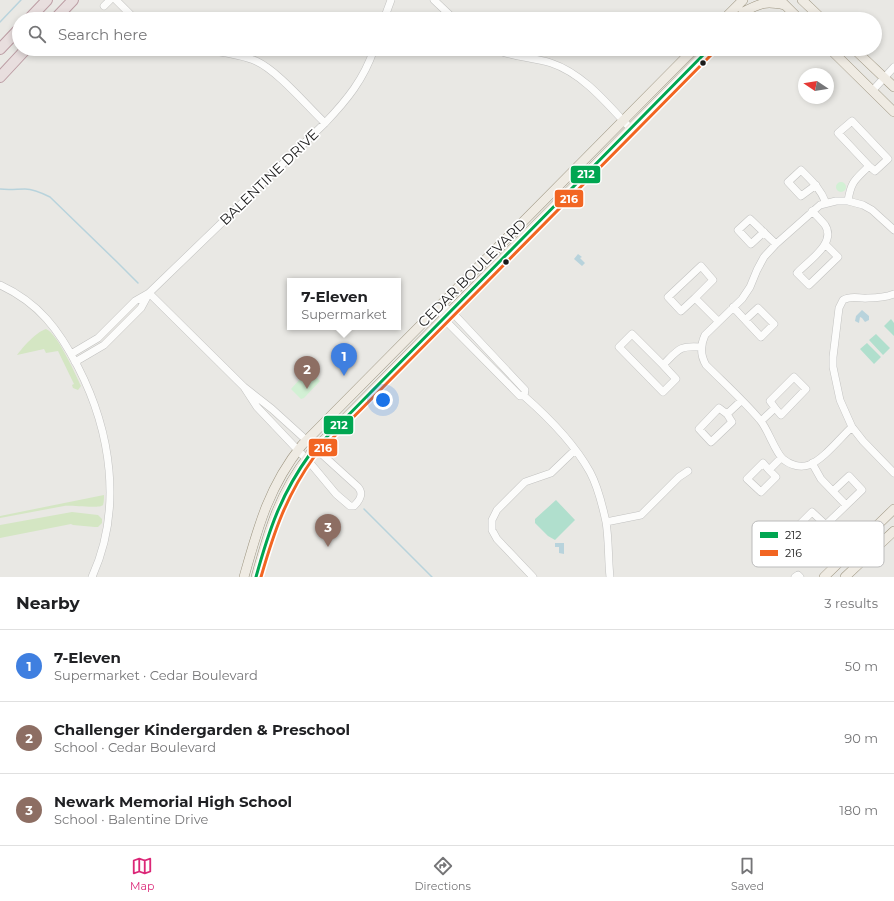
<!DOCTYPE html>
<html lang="en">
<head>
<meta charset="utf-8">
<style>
	body { margin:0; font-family:Montserrat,sans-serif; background:#f2f2f2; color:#202124 }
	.compass { position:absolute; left:798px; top:68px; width:36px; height:36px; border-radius:50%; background:#fff; box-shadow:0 2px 6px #0003; rotate:282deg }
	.you { position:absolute; left:383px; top:400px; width:14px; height:14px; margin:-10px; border:3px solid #fff; border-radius:50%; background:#1a73e8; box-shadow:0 0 0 6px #1a73e833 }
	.badge { display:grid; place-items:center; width:26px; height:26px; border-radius:50%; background:#db2777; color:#fff; font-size:13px; font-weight:700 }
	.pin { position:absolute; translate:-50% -33px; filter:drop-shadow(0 1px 2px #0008) }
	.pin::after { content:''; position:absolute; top:21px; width:14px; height:12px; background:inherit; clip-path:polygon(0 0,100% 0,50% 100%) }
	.popup { position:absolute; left:287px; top:278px; width:114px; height:52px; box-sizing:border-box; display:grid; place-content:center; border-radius:0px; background:#fff; filter:drop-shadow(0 1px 3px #0005); font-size:13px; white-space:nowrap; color:#757577 }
	.popup b { font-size:15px; color:#202124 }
	.popup::after { content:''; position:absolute; left:50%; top:100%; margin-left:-8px; border:8px solid transparent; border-top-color:#fff }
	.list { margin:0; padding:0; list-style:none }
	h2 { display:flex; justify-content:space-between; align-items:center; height:52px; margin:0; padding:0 16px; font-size:17px }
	h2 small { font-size:13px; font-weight:400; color:#757577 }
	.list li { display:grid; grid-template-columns:26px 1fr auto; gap:12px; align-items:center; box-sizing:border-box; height:72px; padding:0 16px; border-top:1px solid #e0e0e0 }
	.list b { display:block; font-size:15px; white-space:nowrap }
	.list p { margin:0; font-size:13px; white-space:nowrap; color:#757577 }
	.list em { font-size:13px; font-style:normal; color:#757577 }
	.icon { flex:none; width:22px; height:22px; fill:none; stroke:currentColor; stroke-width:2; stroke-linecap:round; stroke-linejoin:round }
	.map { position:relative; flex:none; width:894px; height:577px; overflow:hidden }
	.search { position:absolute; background:#fff; box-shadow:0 2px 6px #0003; left:12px; right:12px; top:12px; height:44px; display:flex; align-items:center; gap:10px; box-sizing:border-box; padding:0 14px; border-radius:22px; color:#757577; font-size:15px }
	.sheet { height:268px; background:#fff }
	nav { display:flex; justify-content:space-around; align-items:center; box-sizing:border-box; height:56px; border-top:1px solid #e0e0e0; background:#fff; font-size:11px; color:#757577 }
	nav a { display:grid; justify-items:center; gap:2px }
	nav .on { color:#db2777 }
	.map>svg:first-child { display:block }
	.grass { fill:#d4e6c3 }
	.park { fill:#d2f0d4 }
	.pitch { fill:#b0dfcd }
	.water { fill:#b8d3dc }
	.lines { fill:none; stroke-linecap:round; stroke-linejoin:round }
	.stream { stroke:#b8d3dc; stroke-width:1.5 }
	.minor-casing { stroke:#c2c2c0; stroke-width:8 }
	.major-casing { stroke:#9e9682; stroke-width:10 }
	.highway-casing { stroke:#bc9da4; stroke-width:12 }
	.minor { stroke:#fcfcfb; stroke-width:7 }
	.major { stroke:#efebe3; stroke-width:9 }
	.highway { stroke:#e8dede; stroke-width:10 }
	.bus-1-casing { stroke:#fff; stroke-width:6 }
	.bus-2-casing { stroke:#fff; stroke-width:6 }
	.bus-1 { stroke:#00a651; stroke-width:3 }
	.bus-2 { stroke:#f26522; stroke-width:3 }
	.bus-dot { fill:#1b1b1b; stroke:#fff; stroke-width:1.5 }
	.labels { text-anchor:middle; stroke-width:3.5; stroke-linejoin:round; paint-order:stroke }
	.street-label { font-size:14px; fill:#1b1b1b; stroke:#fff }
	.key { fill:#fff; stroke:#bbb; stroke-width:1 }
	.key-label { font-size:11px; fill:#1b1b1b }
	.line-badge { stroke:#fff; stroke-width:1.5 }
	.badge-label { font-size:11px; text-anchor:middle; font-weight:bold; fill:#fff }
</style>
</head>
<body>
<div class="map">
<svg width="894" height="577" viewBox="0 0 894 577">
	<rect width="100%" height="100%" fill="#e9e8e4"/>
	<path class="grass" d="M46,329C57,333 75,373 81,386L78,390L73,388L72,385L74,384L58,351L46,353L44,349L17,355C23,347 36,332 46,329Z
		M104,495C104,498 104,502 103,505C100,509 71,505 64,506L0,518V516Z
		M72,512L98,515L102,519V523L98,527H95L73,525L71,524L0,538V525Z"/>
	<path class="park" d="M836 187a5 5 0 1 1 10 0a5 5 0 1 1-10 0Z
		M309,369L320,381L304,398L301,399L291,389Z"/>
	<path class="pitch" d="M891,319L894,323V336L884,326Z
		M876,334L890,348L883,355L869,340Z
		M867,343L881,357L874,364L860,349Z
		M556,500L575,520L555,540L548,536L535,523V519Z"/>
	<path class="water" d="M578,254L582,257L580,258L585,263L582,266L574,259Z
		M862,310L869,316V320L865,322L862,318L860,317L859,323L855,321L856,316Z
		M555,543H564V554L559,553V547H555Z"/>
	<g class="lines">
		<path class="stream" d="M0,22L21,0
			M0,189C9,190 17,189 25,189C34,189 42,193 50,197L117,262L138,283
			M364,509L432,577"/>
		<g class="minor-casing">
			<path id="minor" d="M116,0L135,19
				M434,0L454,19
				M104,6L110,0
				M384,19L391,0
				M199,49C217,52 238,53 256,61C278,71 306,105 325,123
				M494,49C512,57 532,57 551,63C584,74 608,105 631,129
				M873,90L894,67
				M816,185L801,196L788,182L801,170C812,181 820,188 826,203
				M848,201C851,181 855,180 869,166L838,133L852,121L888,159L875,171L869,166
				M812,211C816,215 821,220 825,225C837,243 808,261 797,273L809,285L838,257L826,245
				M764,232L751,244L738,230L750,219L776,244
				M0,285C39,303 59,330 78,367C111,431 123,509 92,577
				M149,293L244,387L272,409L358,487C364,494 360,500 354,506H350L336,494L311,464L257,407L244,387
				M894,294C886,297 877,298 868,298C859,299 852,295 843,300L839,308L833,357V367L840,400L852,427L863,441L894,473
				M695,298L681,311L668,297L701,266L713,280L695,298L718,321
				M440,305L443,318L520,396H524C548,417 575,445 590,472C597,485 603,508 606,522C609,540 608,559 610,577
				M733,307L761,337L774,324L758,308L745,320
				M447,309L451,311L525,390L524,396
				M71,354L98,338L135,301L149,293L325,123C347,100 364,79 374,49
				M75,362L104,345L141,308L149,293
				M663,365L676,379L663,392L619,347L632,334L663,365C678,350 679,345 701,347
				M727,414L719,408L699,429L711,442L732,422L727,414L741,401
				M761,421L775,408L781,415L806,389L794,377L770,401L775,408
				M852,427C840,438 824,459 809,465C800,468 790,465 783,459C775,452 768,429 760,420C743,400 724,383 706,365C700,355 700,346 705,335L742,299L750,287L757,270L764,257L776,244L820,205L836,201H848L863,205L872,210L894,230
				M812,463L821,479L846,505
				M769,470L776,477L761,492L747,479L763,463L769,470L781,458
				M606,522L641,515L679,477L688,471
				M826,525L812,512L795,529L808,542L862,490L849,476L833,491
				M533,577L497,539L492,530V520L497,510L525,482L551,473L575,450
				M795,577L798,575L800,577"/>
		</g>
		<g class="major-casing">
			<path id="major" d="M802,0L822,19
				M781,1L799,19
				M743,12C761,3 765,1 785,5
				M724,19L743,0
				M830,49L894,112
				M854,49L894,87
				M244,577C258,527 269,486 302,445L694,49
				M256,577C269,530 279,493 310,454L709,49
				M824,577L894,509
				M845,577L894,531"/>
		</g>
		<g class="highway-casing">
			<path id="highway" d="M29,19L47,0
				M55,19L73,0
				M0,49L19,29
				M0,77L26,49"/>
		</g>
		<use href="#minor" class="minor"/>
		<use href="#major" class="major"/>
		<use href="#highway" class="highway"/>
		<g class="bus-1-casing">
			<path id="bus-1" d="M256,577C269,530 281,494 310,454L709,49"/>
		</g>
		<g class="bus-2-casing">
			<path id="bus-2" d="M261,577C274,532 286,496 314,457L713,53"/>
		</g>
		<use href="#bus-1" class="bus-1"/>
		<use href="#bus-2" class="bus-2"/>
	</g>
	<g class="bus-dot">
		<circle cx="703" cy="63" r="3.5"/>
		<circle cx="506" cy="262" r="3.5"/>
	</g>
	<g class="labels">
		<g class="street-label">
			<text transform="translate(269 177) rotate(-44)" y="5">BALENTINE DRIVE</text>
			<text transform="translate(472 273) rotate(-45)" y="5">CEDAR BOULEVARD</text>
		</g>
	</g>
	<rect x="752" y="521" width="132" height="46" rx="6" class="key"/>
	<rect x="760" y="532" width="18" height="6" fill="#00a651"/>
	<rect x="760" y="550" width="18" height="6" fill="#f26522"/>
	<g class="key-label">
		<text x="785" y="539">212</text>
		<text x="785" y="557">216</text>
	</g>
	<g class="line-badge">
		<rect x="570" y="165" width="31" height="19" rx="4" fill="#00a651"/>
		<rect x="554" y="189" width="30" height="19" rx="4" fill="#f26522"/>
		<rect x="323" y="415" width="31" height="20" rx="4" fill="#00a651"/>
		<rect x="308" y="438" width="30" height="19" rx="4" fill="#f26522"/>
	</g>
	<g class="badge-label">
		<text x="586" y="178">212</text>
		<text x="569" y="203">216</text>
		<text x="339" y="429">212</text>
		<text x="323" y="452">216</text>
	</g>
</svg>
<svg class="compass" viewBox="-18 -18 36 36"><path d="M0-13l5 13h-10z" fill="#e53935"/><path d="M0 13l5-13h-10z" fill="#757577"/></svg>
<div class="you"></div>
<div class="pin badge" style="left:344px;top:376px;background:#3f7fe0">1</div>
<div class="popup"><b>7-Eleven</b>Supermarket</div>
<div class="pin badge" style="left:307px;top:389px;background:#8d6e63">2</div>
<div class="pin badge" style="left:328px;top:547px;background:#8d6e63">3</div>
<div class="search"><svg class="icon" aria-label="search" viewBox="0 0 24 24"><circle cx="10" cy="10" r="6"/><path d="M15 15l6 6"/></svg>Search here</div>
</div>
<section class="sheet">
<h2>Nearby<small>3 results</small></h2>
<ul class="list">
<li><span class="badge" style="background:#3f7fe0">1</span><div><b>7-Eleven</b><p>Supermarket · Cedar Boulevard</p></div><em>50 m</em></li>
<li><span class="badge" style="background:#8d6e63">2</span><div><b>Challenger Kindergarden &amp; Preschool</b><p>School · Cedar Boulevard</p></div><em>90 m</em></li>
<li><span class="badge" style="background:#8d6e63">3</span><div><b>Newark Memorial High School</b><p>School · Balentine Drive</p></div><em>180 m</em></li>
</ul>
</section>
<nav>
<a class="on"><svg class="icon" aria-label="map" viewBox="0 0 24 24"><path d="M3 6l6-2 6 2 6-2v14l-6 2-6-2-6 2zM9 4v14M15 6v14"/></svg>Map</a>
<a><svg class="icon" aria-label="directions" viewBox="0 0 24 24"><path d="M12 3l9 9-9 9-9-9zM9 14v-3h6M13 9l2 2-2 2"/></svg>Directions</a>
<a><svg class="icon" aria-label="saved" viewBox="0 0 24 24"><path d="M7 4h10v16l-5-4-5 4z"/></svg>Saved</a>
</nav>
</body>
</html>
